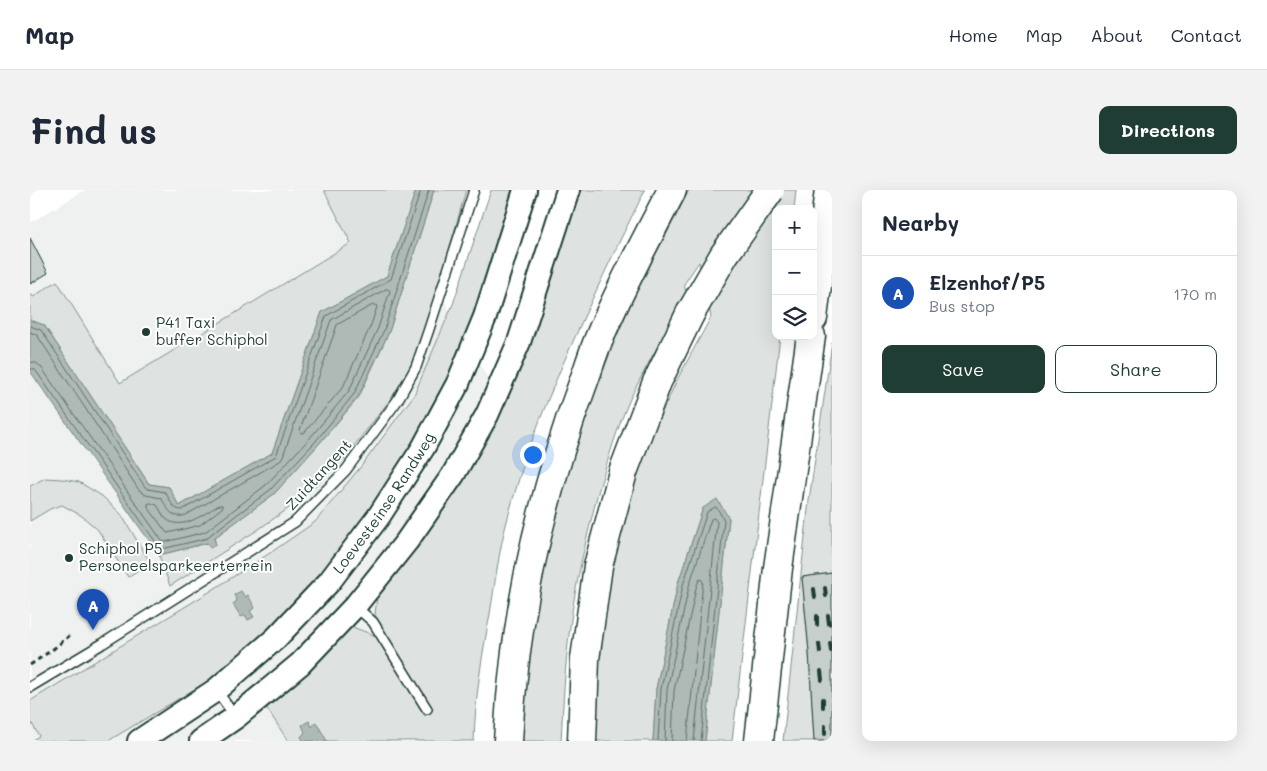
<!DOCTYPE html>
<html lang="en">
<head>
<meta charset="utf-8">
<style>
	body { margin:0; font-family:Mali,sans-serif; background:#f2f2f3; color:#1f2937 }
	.controls { position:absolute; right:15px; top:15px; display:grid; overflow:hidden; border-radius:10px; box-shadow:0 5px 20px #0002 }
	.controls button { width:45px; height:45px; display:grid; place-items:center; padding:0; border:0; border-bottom:1px solid #e0e1e3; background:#fff; color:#1f2937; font:25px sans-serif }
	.you { position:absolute; left:502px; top:264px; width:18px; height:18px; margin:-12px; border:4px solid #fff; border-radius:50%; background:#1a73e8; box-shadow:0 0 0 8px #1a73e833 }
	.badge { display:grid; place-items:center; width:32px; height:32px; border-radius:50%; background:#1f3d34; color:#fff; font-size:16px; font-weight:700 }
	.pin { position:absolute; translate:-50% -41px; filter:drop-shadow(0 1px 2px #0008) }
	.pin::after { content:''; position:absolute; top:26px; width:18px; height:15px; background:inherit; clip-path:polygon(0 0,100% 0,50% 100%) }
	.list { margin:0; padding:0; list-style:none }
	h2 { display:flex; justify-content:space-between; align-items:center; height:65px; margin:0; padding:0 20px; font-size:21px }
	h2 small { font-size:16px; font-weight:400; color:#747a83 }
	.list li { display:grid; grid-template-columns:32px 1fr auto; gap:15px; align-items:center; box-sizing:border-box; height:75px; padding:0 20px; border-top:1px solid #e0e1e3 }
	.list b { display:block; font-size:19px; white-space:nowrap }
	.list p { margin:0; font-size:16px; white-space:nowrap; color:#747a83 }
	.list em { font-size:16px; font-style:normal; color:#747a83 }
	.actions { display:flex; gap:10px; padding:15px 20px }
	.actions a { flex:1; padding:11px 0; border:1px solid #1f3d34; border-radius:10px; text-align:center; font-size:18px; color:#1f3d34 }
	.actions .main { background:#1f3d34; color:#fff }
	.icon { flex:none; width:28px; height:28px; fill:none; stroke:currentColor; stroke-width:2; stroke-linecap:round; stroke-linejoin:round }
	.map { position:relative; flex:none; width:802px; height:551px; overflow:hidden; border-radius:10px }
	header { display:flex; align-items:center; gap:30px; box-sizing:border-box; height:70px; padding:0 25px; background:#fff; border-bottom:1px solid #e0e1e3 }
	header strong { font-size:24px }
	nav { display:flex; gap:28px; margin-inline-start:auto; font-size:18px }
	.intro { display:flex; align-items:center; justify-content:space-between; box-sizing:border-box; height:120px; padding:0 30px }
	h1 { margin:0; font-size:35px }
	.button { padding:12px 22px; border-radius:10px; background:#1f3d34; color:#fff; font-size:18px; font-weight:700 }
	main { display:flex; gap:30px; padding:0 30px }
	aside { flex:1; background:#fff; border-radius:10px; box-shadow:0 5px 20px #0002 }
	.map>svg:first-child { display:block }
	.built { fill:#eef1f0 }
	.green { fill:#dee3e2; stroke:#7e908b }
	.water { fill:#afbab7; stroke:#758883 }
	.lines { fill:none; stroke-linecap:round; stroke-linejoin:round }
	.shore { stroke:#596f68; stroke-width:1 }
	.building { fill:#c7cfcc; stroke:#1f3d34 }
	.service-casing { stroke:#1f3d34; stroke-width:12 }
	.tertiary-casing { stroke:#1f3d34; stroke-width:26 }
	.motorway-casing { stroke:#1f3d34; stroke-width:31 }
	.path { stroke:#1f3d34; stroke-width:3; stroke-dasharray:5 4; stroke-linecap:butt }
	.service { stroke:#fff; stroke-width:9 }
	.tertiary { stroke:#fff; stroke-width:22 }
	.motorway { stroke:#fff; stroke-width:28 }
	.rail { stroke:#1f3d34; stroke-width:4 }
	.motorway-bridge-casing { stroke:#1f3d34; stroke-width:31; stroke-linecap:butt }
	.motorway-bridge { stroke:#fff; stroke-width:28 }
	.poi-dot { fill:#1f3d34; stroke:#fff; stroke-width:2 }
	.labels { text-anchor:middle; stroke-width:4; stroke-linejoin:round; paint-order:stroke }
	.poi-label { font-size:15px; fill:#1f3d34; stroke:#fff; text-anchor:start }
	.street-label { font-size:15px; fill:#1f3d34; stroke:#fff }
</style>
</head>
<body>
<header>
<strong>Map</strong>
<nav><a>Home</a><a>Map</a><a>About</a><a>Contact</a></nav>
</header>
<div class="intro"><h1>Find us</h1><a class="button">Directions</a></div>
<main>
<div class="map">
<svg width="802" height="551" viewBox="0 0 802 551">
	<rect width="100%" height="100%" fill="#fff"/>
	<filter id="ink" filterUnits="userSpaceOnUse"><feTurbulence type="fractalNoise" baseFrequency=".02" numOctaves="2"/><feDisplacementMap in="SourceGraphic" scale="10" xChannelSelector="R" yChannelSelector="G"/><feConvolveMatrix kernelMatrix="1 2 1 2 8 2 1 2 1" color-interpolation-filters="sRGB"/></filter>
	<g filter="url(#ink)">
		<path class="built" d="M55,0H352L491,247L466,367L444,529V551H0V33Z"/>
		<path class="green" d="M294,0H386L357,86L292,122L242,263L149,316L139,297L119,294L14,135L0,130V103L3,107L27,91L90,193L321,53Z
			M404,0H436L404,113L377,185L359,211L313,270L269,311L226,341L140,396L129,365L178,353L186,355L184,348L244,304L288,255L329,207L359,142Z
			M461,0H490L453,121L393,250L313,364L205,475L78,551H1L9,546L0,530V511L176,404L240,363L285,332L333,274L384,205L423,114Z
			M545,0H615C587,55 561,111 536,167C513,220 491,275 477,331C469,360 465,393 460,424C452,465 445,508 444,551H258L236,517L302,457L320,436L346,446L395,526L403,520L345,425L347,406L390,350Z
			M659,0H766L764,19H746V146H750L702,551H675L699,328L673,318L648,393L626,499L623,551H566L568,473L581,377L606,284L626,235L648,188L681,127L669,72L654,94L657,106C637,140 617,174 600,209C587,238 578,270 569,299C557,345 546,390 540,437C535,475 533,513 531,551H492C495,511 497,470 504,430C520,333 549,237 587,146C595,127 604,107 614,88C628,58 645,30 659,0Z
			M802,153V383L772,387L779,462L784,551H753L779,310Z
			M15,288L32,289L49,292L72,306L91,324L120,372L98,387L68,340L52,326L32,315L20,319L0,331V296Z"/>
		<path class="water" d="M386,0H404L359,142L328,207L288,255L244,304L184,348L186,355L180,358L177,353L129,365L0,181V130L14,135L119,294L139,297L149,316L242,263L292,122L357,86Z
			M687,309L699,328L675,551H623L626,499L648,393L673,318Z
			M211,401L215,407L218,405L225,418L220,421L224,427L218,430L215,425L211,427L203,414L207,411L204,405Z
			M279,531L282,537L286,532L297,551H274L271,547L275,542L272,535Z"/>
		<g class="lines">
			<path class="shore" d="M343,115H346L347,117L341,135L313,197L274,243H271L270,240L307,135Z
				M0,136L11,140L115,297L118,299L135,302C140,309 142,320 152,320L246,266L296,126L361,89L391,0
				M0,142L7,145L109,300L116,305L131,308C138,318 141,330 156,325L250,271L253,266L301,130L356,99H358L360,101L348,138L319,201L280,248L236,295L175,342L135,352L132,351L11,177L6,173L0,172
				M0,179H4L6,181L130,358L132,359L178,348L181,344L240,300L285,252L324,204L354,140L399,0
				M121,313L127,315C130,319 132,325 135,328C151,343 175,323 189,315H192L193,317L170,335L138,343L136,342L118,317V314Z
				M628,551L631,499L653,395L677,322L685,317L687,318L694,330L671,551
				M635,551L637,500L659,396L681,329L684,328L687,332L664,551
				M642,551L644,501L666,398L669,390L671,389L673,392L657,551"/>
		</g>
		<path class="building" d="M0,48L18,83L0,94Z
			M802,383V551H784L779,462L772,387Z"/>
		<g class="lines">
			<g class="service-casing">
				<path id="service" d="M325,416L343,432L397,519
					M0,497L72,454L265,332L316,280L367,211L386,177L399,139L444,0
					M186,500L205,526"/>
			</g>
			<g class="tertiary-casing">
				<g id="tertiary">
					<path id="s1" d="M109,551L186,500L246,448L299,392L349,326L393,258L428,193L455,127L495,0"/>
					<path d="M171,551L206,527L270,474L325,416L377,351L423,285L457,225L489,152L538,0"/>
				</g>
			</g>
			<g class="motorway-casing">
				<path id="motorway" d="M783,128L799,0
					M478,551C484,430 510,310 552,196C558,180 563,162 570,146C591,96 617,48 642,0
					M552,551L555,469L568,376L593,282L627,192L660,124
					M729,551L748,378L781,146"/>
			</g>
			<path class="path" d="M0,475L22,460L39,446"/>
			<use href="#service" class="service"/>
			<use href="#tertiary" class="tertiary"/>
			<use href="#motorway" class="motorway"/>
			<path class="rail" d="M795,398L796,406
				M784,399L785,407
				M798,425L799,434
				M787,426V435
				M800,453L801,461
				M789,454L790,462
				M791,481L792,490
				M793,509V517
				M795,536V544"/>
			<g class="motorway-bridge-casing">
				<path id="motorway-bridge" d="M660,124L694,65L740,0"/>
			</g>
			<use href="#motorway-bridge" class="motorway-bridge"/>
		</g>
	</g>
	<g class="poi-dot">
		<circle cx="116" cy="142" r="5"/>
		<circle cx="39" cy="368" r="5"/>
	</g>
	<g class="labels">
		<g class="poi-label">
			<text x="126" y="138">P41 Taxi<tspan x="126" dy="17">buffer Schiphol</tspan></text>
			<text x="49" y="364">Schiphol P5<tspan x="49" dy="17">Personeelsparkeerterrein</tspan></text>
		</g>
		<g class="street-label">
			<text transform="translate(289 285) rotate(-48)" y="5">Zuidtangent</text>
			<text dy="5" stroke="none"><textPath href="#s1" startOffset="345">Loevesteinse Randweg</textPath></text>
		</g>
	</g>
</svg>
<div class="controls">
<button>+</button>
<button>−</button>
<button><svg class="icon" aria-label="layers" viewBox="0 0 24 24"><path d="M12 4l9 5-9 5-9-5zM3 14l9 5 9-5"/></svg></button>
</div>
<div class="you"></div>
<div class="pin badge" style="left:63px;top:440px;background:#1a4fb4">A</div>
</div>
<aside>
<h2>Nearby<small></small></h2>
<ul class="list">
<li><span class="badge" style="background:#1a4fb4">A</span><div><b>Elzenhof/P5</b><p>Bus stop</p></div><em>170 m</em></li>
</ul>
<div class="actions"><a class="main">Save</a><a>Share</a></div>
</aside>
</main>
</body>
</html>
